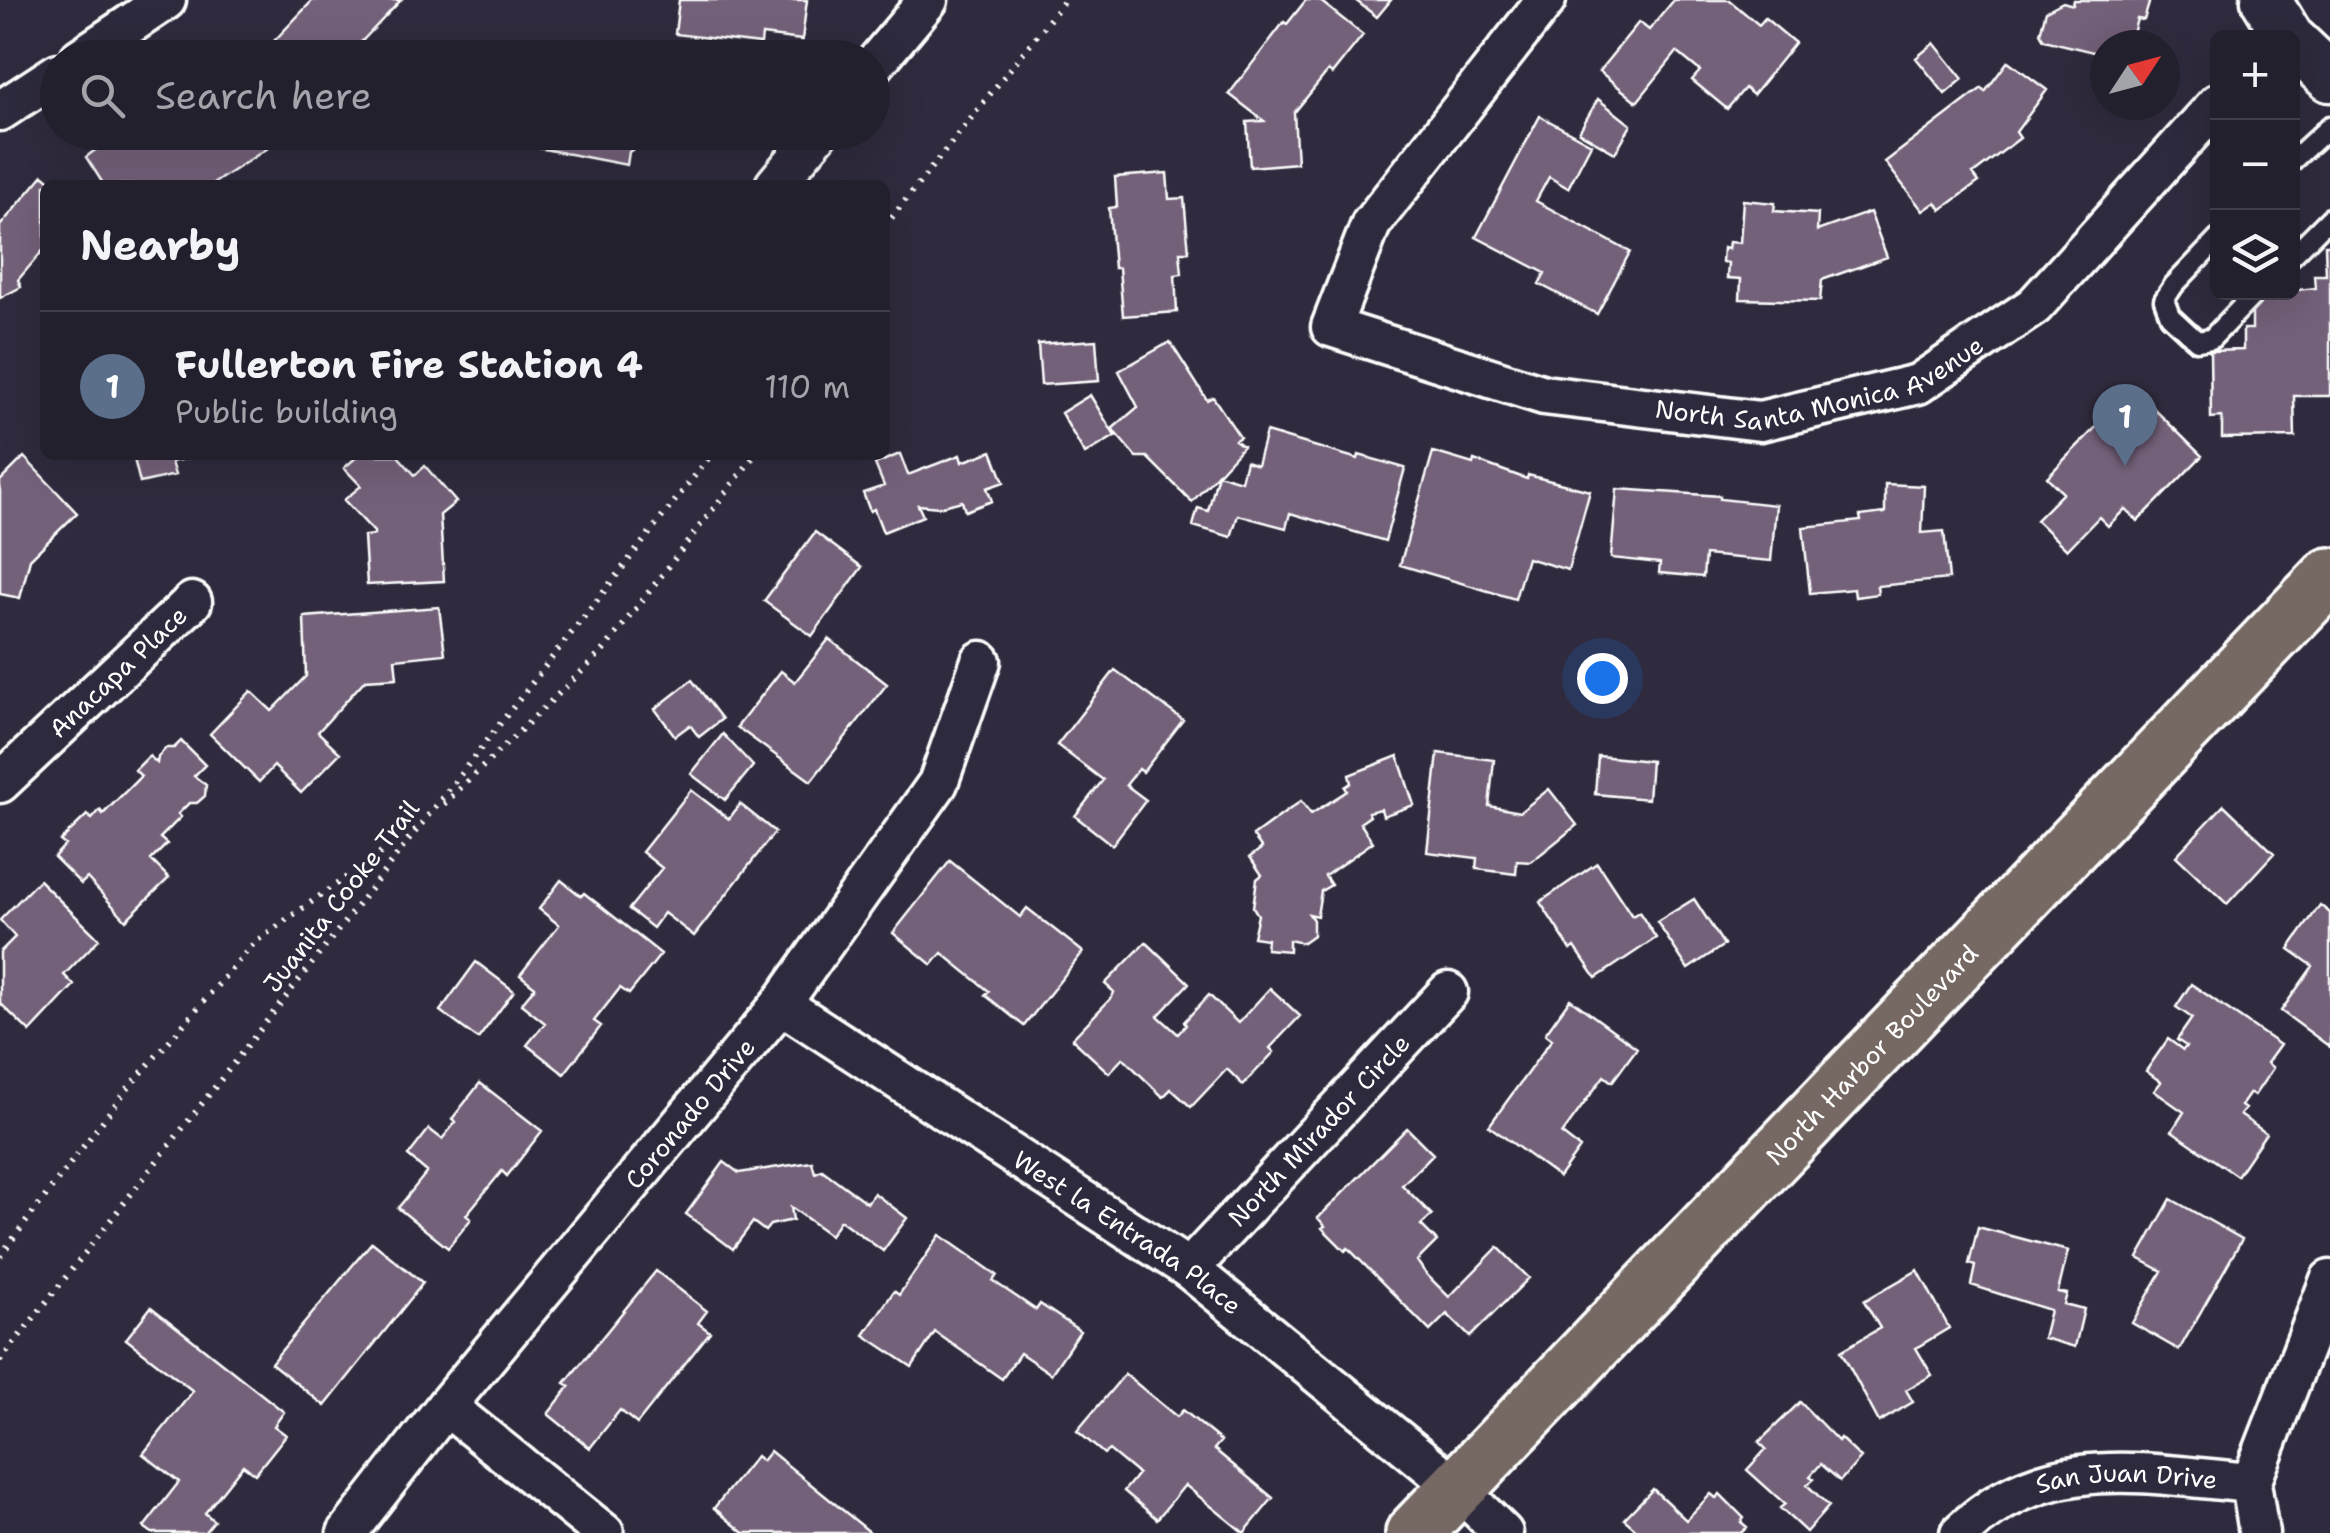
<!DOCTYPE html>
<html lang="en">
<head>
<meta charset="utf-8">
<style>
	body { margin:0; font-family:"Shantell Sans",sans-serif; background:#2b2836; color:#f1f3f6 }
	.controls { position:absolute; right:30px; top:30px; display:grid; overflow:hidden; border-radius:15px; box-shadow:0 10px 40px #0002 }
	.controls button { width:90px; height:90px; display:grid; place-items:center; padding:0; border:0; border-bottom:2px solid #403e4a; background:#23202e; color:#f1f3f6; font:50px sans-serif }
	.compass { position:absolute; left:2090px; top:30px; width:90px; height:90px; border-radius:50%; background:#23202e; box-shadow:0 10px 40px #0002; rotate:54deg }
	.you { position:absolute; left:1602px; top:678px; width:35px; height:35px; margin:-25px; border:8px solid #fff; border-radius:50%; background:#1a73e8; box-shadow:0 0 0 15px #1a73e833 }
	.badge { display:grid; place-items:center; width:65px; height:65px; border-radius:50%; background:#ea580c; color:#fff; font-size:32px; font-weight:700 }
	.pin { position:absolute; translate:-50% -82px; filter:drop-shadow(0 2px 5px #0008) }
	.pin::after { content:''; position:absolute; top:52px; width:35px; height:30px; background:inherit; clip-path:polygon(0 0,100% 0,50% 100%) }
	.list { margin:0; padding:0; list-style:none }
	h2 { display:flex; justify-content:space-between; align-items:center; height:130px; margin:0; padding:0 40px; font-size:42px }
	h2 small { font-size:32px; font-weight:400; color:#a3a3aa }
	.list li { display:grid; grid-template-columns:65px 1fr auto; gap:30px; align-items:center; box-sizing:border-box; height:150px; padding:0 40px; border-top:2px solid #403e4a }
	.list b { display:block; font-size:38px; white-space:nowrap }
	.list p { margin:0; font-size:32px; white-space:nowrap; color:#a3a3aa }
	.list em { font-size:32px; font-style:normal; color:#a3a3aa }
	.icon { flex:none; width:55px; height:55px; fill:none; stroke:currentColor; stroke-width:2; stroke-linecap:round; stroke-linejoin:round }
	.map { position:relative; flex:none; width:2330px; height:1533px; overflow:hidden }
	.search { position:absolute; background:#23202e; box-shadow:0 10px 40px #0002; left:40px; top:40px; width:850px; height:110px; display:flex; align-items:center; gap:25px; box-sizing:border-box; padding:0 35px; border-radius:55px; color:#a3a3aa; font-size:38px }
	.panel { position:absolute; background:#23202e; box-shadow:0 10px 40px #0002; left:40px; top:180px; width:850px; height:280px; border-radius:15px }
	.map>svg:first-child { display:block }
	.building { fill:#736079; stroke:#fff; stroke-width:2.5 }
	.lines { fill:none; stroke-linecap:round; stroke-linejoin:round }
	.service-casing { stroke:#fff; stroke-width:25 }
	.minor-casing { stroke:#fff; stroke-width:45 }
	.tertiary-casing { stroke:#fff; stroke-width:55 }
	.primary-casing { stroke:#fff; stroke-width:62 }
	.path { stroke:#fff; stroke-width:6; stroke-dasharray:2.5 8; stroke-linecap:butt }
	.service { stroke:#2f2a3d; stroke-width:18 }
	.minor { stroke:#2f2a3d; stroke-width:38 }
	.tertiary { stroke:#2f2a3d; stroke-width:48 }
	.primary { stroke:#766964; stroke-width:55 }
	.labels { text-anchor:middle; stroke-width:10; stroke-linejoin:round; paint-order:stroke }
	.street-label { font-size:25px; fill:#fff; stroke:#2f2a3d }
</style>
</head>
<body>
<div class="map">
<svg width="2330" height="1533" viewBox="0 0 2330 1533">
	<rect width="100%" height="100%" fill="#2f2a3d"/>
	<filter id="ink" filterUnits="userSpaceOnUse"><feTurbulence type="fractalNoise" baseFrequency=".01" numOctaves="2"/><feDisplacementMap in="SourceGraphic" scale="20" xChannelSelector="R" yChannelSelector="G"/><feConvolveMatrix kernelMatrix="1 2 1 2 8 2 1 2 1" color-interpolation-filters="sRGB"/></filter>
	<g filter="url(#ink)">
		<path class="building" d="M313,0H401L346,58H258Z
			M679,0H807L802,40L762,35L761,44L675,34Z
			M1306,0H1319L1363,35L1332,74L1328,71L1294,113L1297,163L1250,167L1247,122L1264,121L1229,94L1284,22L1287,24Z
			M1355,0H1391L1377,17Z
			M1674,0H1729L1759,25L1765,18L1795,43L1753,95L1745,88L1727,109L1692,80L1700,71L1677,52L1637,102L1599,71L1639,22L1649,30Z
			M2074,0H2150L2144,20L2137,19L2130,45H2105V55L2044,40L2040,33L2046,11L2063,2L2073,5Z
			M1934,43L1963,79L1945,94L1916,58Z
			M675,46L718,53L717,58H658Z
			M2008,61L2047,90L2016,132L2020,138L1973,174L1979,182L1941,210L1936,202L1923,211L1885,162L1982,88L1985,92Z
			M1598,99L1631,125L1615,153L1579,132Z
			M1540,116L1591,144L1568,188L1549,177L1536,201L1630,252L1597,314L1539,284L1545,273L1476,237Z
			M119,132H273L279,141L211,185H104L86,157Z
			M530,132H657L629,152L627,165L528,146Z
			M1167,173L1169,199L1184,198L1189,252H1180L1182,274L1175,275L1177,312L1123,316L1119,268H1114L1109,208L1117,207L1115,177Z
			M43,175L55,185H45V248L18,280L21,287L0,298V226Z
			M1743,200L1775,203L1774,211L1818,214L1817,231L1870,212L1887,257L1822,280L1820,301L1740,299L1741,279L1727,278L1728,263L1722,262L1723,248L1728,249L1729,242L1740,243Z
			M2325,245H2330V396H2294L2295,437L2222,438V417L2211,418L2210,351L2243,350V329H2252V301L2280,300V292L2315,288L2314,275H2326Z
			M1096,340L1099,381L1041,385L1038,344Z
			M1170,342L1207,400L1213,397L1240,437L1235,440L1243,446L1192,502L1147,457H1136L1112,429L1138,407L1119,371Z
			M1090,395L1115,436L1085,454L1061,413Z
			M2142,397L2202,456L2138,521L2125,509L2108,526L2099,517L2067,550L2036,520L2063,493L2047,477L2097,426L2105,434Z
			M1266,432L1358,459L1359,455L1405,468L1385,541L1290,513L1286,528L1238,515L1231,537L1193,526L1198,508L1208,511L1218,474L1241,481L1246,461L1257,465Z
			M992,451L1004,482L987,488L992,501L965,511L962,501L939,507L918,505L923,516L883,532L874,509L870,511L863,493L884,486L875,464L900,454L908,475L960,455L962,462Z
			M1433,452L1473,464L1474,460L1527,479L1528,475L1590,491L1568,570L1527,558L1515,599L1400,565Z
			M133,455H201L171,462L175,475L140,483Z
			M359,455H397L415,475L425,466L456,502L440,515L444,581L367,585L364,536L374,535V532L344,500L361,486L344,468Z
			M24,457L77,513L30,559L20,598L0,594V481Z
			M1885,484L1924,486L1922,533L1944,531L1949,579L1877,586L1878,594L1855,597L1854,589L1810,593L1803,527L1861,521L1860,516L1885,513Z
			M1617,489L1720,496V499L1776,505L1771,561L1705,555L1703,577L1659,573L1660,563L1611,558Z
			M815,532L862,567L812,636L764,601Z
			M439,607L445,654L395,659L397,678L365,680L318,732L340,753L301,793L274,766L259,782L210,734L251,691L272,711L306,676L304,617Z
			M829,639L887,684L811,781L737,727L781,671L795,682Z
			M1115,670L1183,720L1143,772L1139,769L1126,785L1146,800L1112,845L1075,816L1103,780L1057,745Z
			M692,680L722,719L699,737L690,725L675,736L655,709Z
			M723,734L753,766L725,800L691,774Z
			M181,741L205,765L194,776L206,785L205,796L197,803H189L178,814L181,817L160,838L167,844L151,860L169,878L126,920L87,878L81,884L54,857L65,845L60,841L87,815L92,819L100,810L103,814L141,776L135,770L149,756L157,763L158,757L166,748H174Z
			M1438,753L1494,760L1489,806L1520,812L1549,789L1577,825L1531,862L1517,861L1516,874L1476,869L1477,858L1427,852Z
			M1398,756L1414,805L1383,816L1381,809L1368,812L1370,816L1360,823L1373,842L1325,876L1331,885L1321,891L1317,916L1309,914L1313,920V935L1302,943L1289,940V951L1266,949L1267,939L1253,937L1258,915L1253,907L1257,879L1262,875L1250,857L1262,848L1253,836L1301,801L1311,814L1347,791L1345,787L1351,783L1349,775Z
			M1598,756L1651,761L1648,799L1595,794Z
			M691,790L729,819L740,804L775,832L694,936L664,913L653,928L629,909L662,868L642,852Z
			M2224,805L2274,853L2227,904L2176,856Z
			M950,861L1020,917L1027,908L1083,952L1024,1026L985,995L989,991L942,953L932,965L893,933Z
			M1597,863L1632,916L1639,912L1656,938L1596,978L1575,947L1571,950L1540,902Z
			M39,880L99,939L64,975L74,985L30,1032L0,1003V952L15,937L0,920Z
			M561,880L581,896L584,893L661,954L629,994L620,988L594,1021L601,1026L564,1074L527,1045L545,1023L521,1004L535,987L520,975L559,925L539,909Z
			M1694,899L1724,945L1688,969L1657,922Z
			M2320,905L2330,913V1047L2281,1011L2313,966L2289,949Z
			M1146,942L1189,983L1158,1016L1178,1034L1186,1025L1184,1022L1209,995L1238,1023L1270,988L1300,1016L1270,1048L1274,1052L1243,1085L1227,1069L1191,1107L1171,1089L1163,1097L1123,1058L1109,1073L1072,1039L1112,997L1114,992L1105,984Z
			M476,962L514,991L478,1039L440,1011Z
			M2191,984L2280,1045L2267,1063L2273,1068L2254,1096L2250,1093L2241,1106L2245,1109L2240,1115L2266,1133L2237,1176L2172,1131L2184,1112L2154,1091L2161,1082L2146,1071L2168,1039L2183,1050L2186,1046L2177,1040L2192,1018L2176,1007Z
			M1570,999L1637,1048L1612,1082L1604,1076L1562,1134L1580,1148L1559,1177L1489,1126L1552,1039L1545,1034Z
			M480,1083L542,1131L507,1176L502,1171L466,1215L471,1219L448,1248L398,1208L427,1172L408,1156L429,1129L442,1139L456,1122L452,1119Z
			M1407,1128L1433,1154L1402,1185L1432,1215L1421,1225L1437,1241L1417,1261L1426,1274L1449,1297L1498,1247L1529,1278L1470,1337L1447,1314L1430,1331L1348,1248L1345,1251L1322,1228L1325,1226L1318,1218Z
			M724,1162L739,1173L812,1162L815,1173L822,1170L867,1203L874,1193L907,1218L883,1251L840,1220L830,1235L791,1207L793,1220L770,1225L765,1231L753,1222L733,1249L686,1214Z
			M2171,1199L2242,1239L2179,1350L2132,1323L2162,1271L2138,1258Z
			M1978,1227L2068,1251L2058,1292L2067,1294L2064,1304L2084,1309L2075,1347L2043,1338L2050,1310L1971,1285L1975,1266L1969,1264Z
			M940,1235L997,1275L993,1281L1036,1310L1040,1304L1080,1331L1051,1374L1020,1353L1002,1379L935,1332L912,1367L864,1335L894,1291L899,1295Z
			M372,1242L423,1283L325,1406L271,1363Z
			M1918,1270L1949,1328L1916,1348L1932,1375L1906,1390L1913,1402L1879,1422L1841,1351L1880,1328L1864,1301Z
			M656,1271L707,1311L698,1323L710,1332L637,1424L620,1410L590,1448L548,1414L570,1386L565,1383Z
			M151,1307L284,1412L274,1426L286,1435L255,1474L243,1465L205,1513L214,1521L204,1533H152L144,1527L179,1482L143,1454L193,1391L126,1339Z
			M1125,1374L1177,1417L1183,1410L1221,1441L1214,1449L1273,1498L1244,1533L1185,1485L1157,1519L1124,1491L1138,1474L1109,1450L1104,1454L1077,1431Z
			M1800,1402L1838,1441L1840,1438L1861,1458L1840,1481L1821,1464L1810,1476L1814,1479L1807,1485L1829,1506L1806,1532L1780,1508L1785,1504L1747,1470L1766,1449L1759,1442Z
			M770,1451L871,1533H744L714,1508L756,1456L762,1461Z
			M1653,1489L1686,1520L1711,1494L1716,1498L1720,1494L1744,1518L1741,1522L1747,1527L1741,1533H1640L1624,1519Z"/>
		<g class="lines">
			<g class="service-casing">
				<path id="service" d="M2292,161L2330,126
					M2218,239L2174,285L2164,300L2170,316L2197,341L2211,339L2256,292
					M2292,256L2330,218"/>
			</g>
			<g class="minor-casing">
				<g id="minor">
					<path id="s1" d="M1546,0L1371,224L1331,327L1544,395L1760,421L1918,384L2034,306L2218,103"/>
					<path d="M80,58L166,0"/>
					<path d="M872,67L928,0"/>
					<path d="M0,111L58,73"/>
					<path d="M775,185L819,132"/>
					<path id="s2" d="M0,783L192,602"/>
					<path id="s3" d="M781,1004L1189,1269L1457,1488L1503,1533"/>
					<path id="s4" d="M1189,1269L1448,992"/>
					<path d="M446,1406L604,1533"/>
					<path id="s5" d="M347,1533L446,1406L781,1004L938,783L981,661"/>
					<path id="s6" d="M1960,1533C2046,1450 2144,1474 2251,1483"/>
					<path d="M2259,1533L2251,1483L2330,1280"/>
				</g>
			</g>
			<g class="tertiary-casing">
				<path id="tertiary" d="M2266,0L2289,38
					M2292,41L2330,77"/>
			</g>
			<g class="primary-casing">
				<g id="primary">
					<path id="s7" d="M1414,1533L2330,576"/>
				</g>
			</g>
			<path class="path" d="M885,226L1065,0
				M444,804L603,651L755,455
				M0,1256L124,1093L255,942L420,825
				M0,1361L711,455"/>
			<use href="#service" class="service"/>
			<use href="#minor" class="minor"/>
			<use href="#tertiary" class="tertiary"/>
			<use href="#primary" class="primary"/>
		</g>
	</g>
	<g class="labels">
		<g class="street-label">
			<text dy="9" stroke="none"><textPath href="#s1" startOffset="902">North Santa Monica Avenue</textPath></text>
			<text dy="9" stroke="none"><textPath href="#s2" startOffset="162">Anacapa Place</textPath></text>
			<text transform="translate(341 896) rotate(-52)" y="9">Juanita Cooke Trail</text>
			<text dy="9" stroke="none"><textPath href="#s7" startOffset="662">North Harbor Boulevard</textPath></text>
			<text dy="9" stroke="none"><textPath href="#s5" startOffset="542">Coronado Drive</textPath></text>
			<text dy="9" stroke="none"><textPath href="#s4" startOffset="190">North Mirador Circle</textPath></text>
			<text dy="9" stroke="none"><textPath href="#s3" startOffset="415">West la Entrada Place</textPath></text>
			<text dy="9" stroke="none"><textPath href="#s6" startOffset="182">San Juan Drive</textPath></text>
		</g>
	</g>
</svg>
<div class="controls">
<button>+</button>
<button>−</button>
<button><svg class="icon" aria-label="layers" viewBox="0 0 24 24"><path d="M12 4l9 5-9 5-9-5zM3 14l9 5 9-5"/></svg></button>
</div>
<svg class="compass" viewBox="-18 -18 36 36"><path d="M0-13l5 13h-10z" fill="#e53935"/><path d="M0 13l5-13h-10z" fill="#a3a3aa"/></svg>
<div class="you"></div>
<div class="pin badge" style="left:2125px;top:466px;background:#5c6f8a">1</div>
<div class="search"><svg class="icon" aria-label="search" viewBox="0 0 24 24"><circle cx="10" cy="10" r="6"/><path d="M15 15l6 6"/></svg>Search here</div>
<section class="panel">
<h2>Nearby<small></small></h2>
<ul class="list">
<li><span class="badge" style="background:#5c6f8a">1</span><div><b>Fullerton Fire Station 4</b><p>Public building</p></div><em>110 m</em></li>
</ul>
</section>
</div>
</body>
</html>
